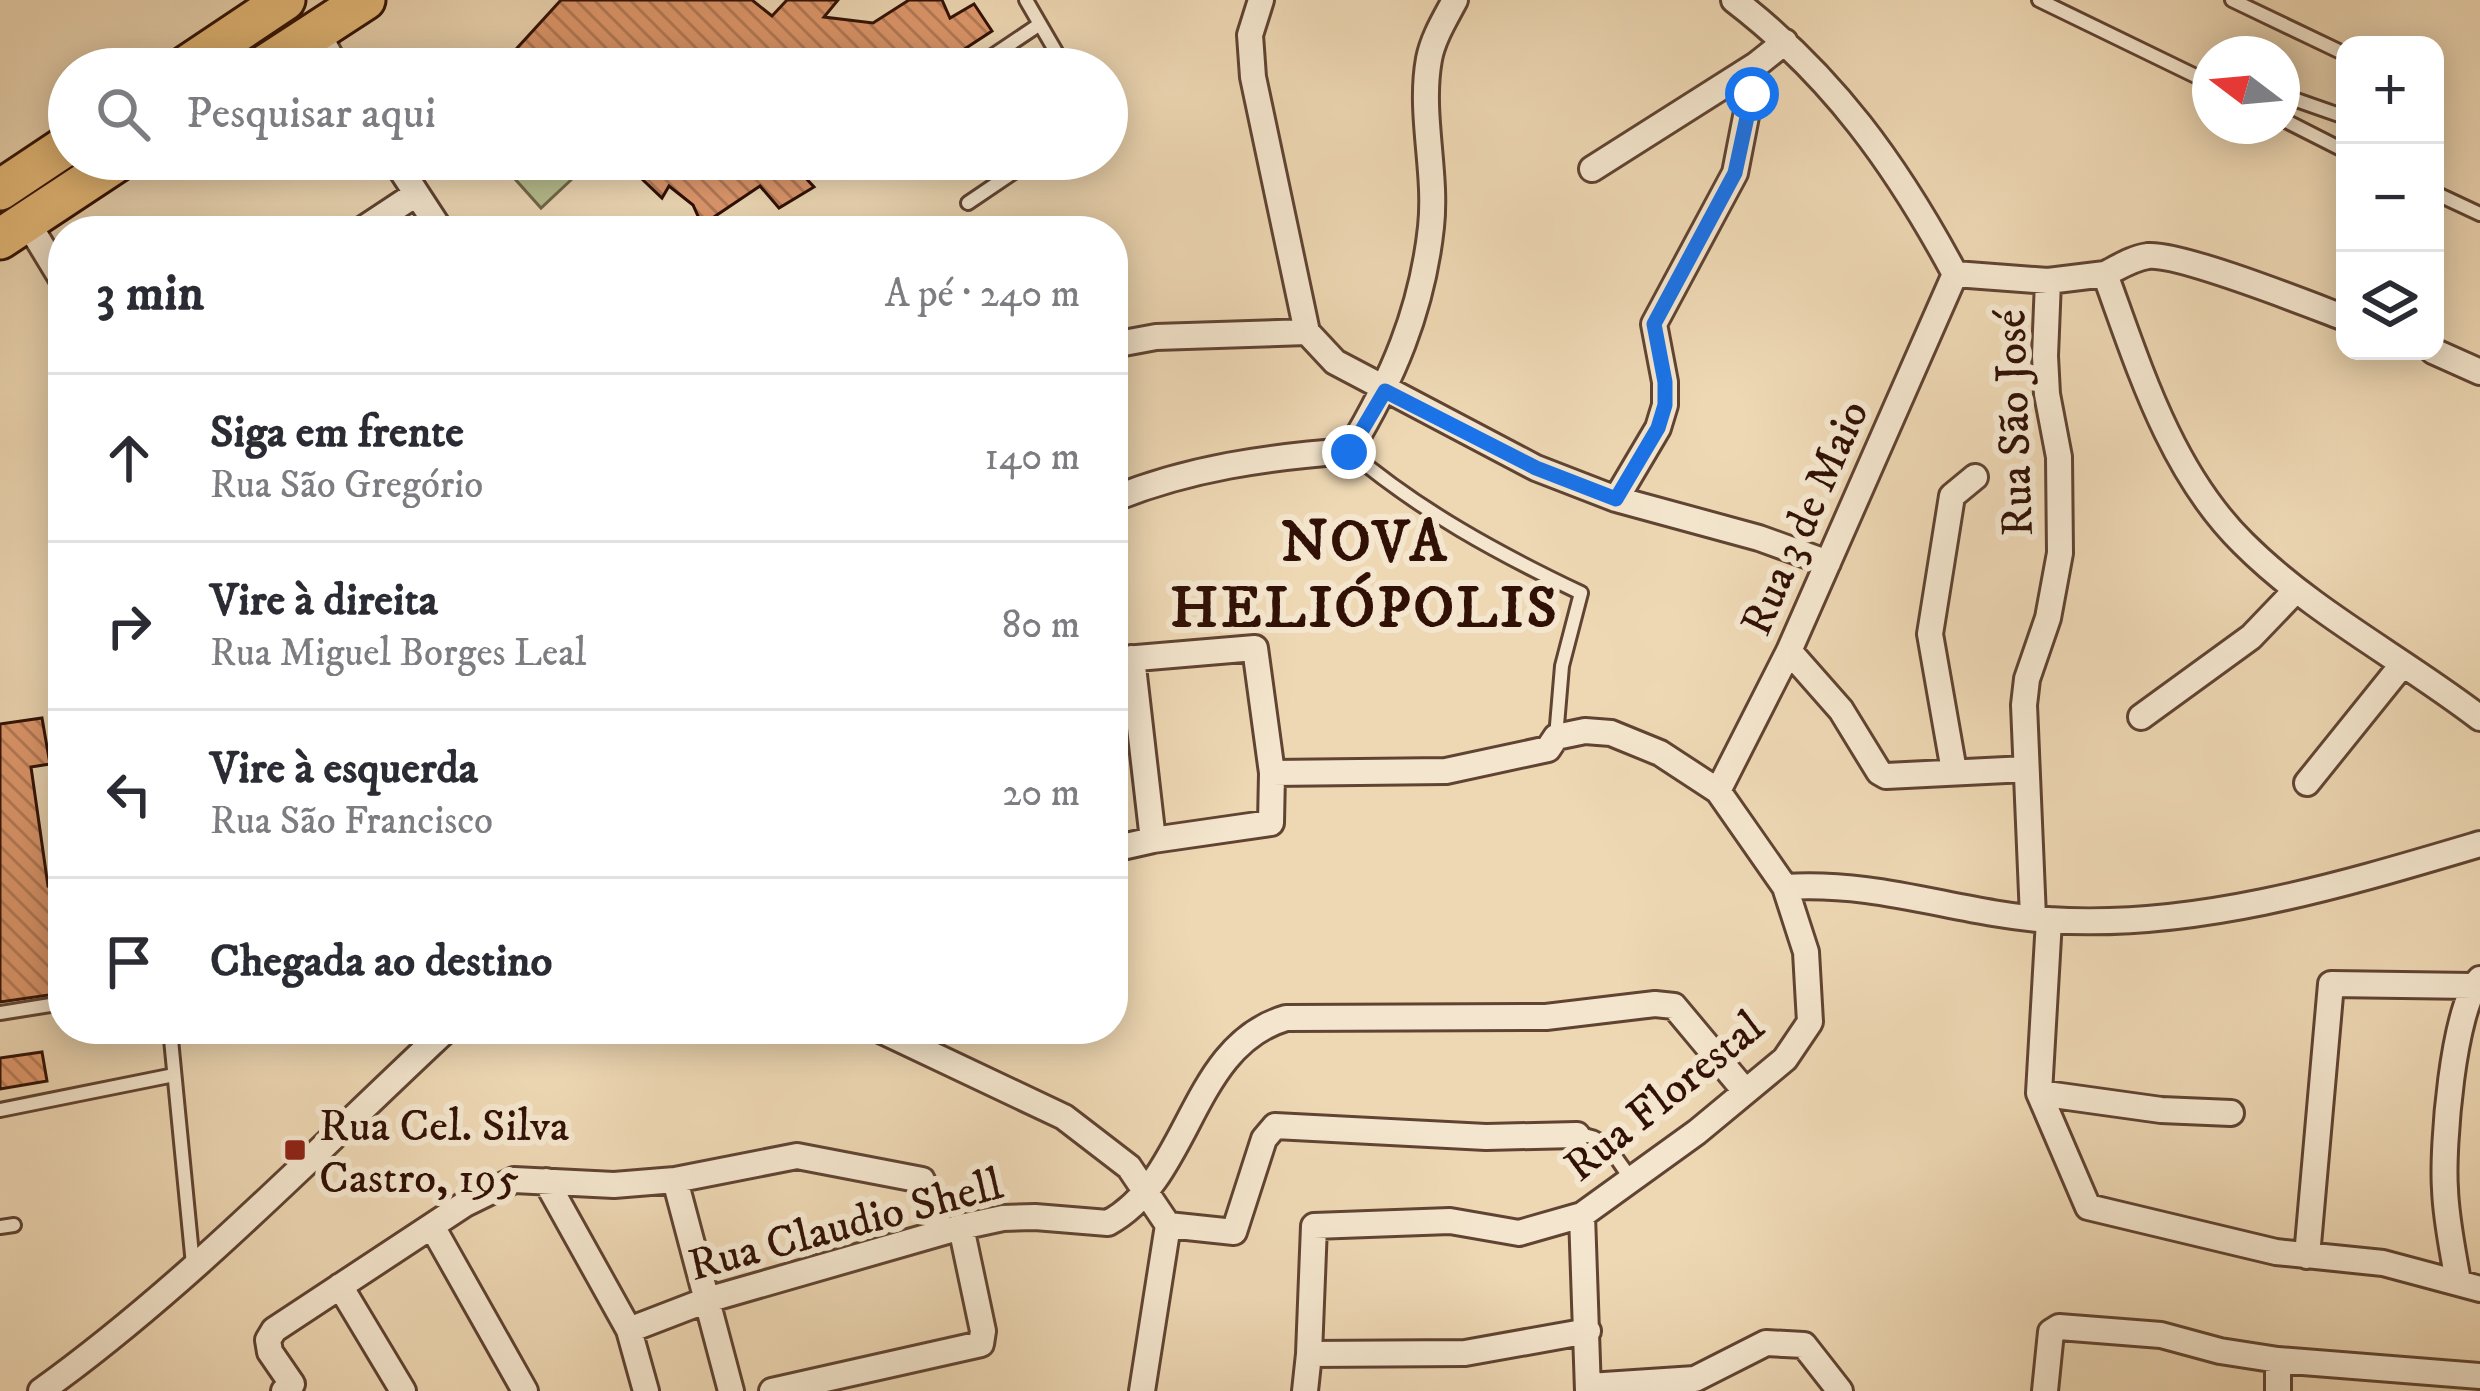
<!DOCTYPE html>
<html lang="pt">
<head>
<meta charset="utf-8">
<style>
	body { margin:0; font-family:"IM FELL DW Pica",serif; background:#f7f7f7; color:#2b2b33 }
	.controls { position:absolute; right:36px; top:36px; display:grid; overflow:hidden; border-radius:24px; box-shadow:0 6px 30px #0003 }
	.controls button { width:108px; height:108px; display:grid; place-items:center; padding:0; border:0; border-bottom:3px solid #e1e1e2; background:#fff; color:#2b2b33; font:60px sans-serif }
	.compass { position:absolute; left:2192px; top:36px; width:108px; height:108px; border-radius:50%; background:#fff; box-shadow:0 6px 30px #0003; rotate:286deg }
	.stop { position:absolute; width:36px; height:36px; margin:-27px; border:9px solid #1a73e8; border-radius:50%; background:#fff }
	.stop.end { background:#1a73e8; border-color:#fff; box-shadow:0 3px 12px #0008 }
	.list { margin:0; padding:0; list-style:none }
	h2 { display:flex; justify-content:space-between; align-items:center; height:156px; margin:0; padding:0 48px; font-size:51px }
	h2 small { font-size:39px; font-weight:400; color:#7c7c81 }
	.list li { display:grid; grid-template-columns:78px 1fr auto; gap:36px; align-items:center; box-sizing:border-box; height:168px; padding:0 48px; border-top:3px solid #e1e1e2 }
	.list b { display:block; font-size:45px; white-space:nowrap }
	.list p { margin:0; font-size:39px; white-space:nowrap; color:#7c7c81 }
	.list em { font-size:39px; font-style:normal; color:#7c7c81 }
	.icon { flex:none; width:66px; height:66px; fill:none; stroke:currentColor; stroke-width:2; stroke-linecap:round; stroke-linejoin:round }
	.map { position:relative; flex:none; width:2480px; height:1391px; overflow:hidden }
	.search { position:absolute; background:#fff; box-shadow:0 6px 30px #0003; left:48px; top:48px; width:1080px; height:132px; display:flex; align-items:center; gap:30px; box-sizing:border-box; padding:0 42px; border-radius:66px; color:#7c7c81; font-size:45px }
	.panel { position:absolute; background:#fff; box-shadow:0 6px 30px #0003; left:48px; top:216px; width:1080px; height:828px; border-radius:48px }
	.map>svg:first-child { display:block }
	.pitch { fill:#b8bf8e; stroke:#74684a; stroke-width:3 }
	.building { fill:url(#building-back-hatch); stroke:#311106; stroke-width:3 }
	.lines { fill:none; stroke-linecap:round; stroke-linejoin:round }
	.lane-casing { stroke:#604332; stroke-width:18 }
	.street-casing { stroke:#604332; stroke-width:30 }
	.primary-casing { stroke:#311106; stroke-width:45 }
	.lane { stroke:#f4e6ce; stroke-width:12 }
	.street { stroke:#f4e6ce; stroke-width:24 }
	.primary { stroke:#e7bc7a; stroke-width:39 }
	.route { stroke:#1a73e8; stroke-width:15 }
	.poi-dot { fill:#8f2418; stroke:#f4e6ce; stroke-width:4.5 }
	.labels { text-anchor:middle; stroke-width:12; stroke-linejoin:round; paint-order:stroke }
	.street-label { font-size:45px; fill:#311106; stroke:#f4e6ce }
	.poi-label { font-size:45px; fill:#311106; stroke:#f4e6ce; text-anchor:start }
	.district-label { font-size:57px; font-weight:bold; letter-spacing:3px; fill:#311106; stroke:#f4e6ce }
</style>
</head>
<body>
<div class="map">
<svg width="2480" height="1391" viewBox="0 0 2480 1391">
	<defs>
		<pattern id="building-back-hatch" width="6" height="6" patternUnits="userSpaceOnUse" patternTransform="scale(3)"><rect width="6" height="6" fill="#df986c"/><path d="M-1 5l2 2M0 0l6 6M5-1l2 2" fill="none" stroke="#b57b57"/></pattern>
	</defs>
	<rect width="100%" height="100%" fill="#eed8b4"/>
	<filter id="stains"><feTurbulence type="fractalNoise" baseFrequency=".00167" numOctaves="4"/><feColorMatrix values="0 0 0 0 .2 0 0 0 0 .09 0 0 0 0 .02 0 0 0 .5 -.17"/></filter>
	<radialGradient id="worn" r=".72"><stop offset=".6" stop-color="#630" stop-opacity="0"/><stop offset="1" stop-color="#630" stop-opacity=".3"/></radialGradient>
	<path class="pitch" d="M497,159H554L572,179L541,208Z"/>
	<path class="building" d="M561,0H752L772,16L787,0H838L824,17L873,23L909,0H942L950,18L974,4L992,31L934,69H597L581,54L570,69H498Z
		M621,159H788L814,187L779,208L760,186L702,225L693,205L669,186L662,198Z
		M42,718L50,764L31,767L48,886L63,883V948H57L63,993L0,1002V724Z
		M42,1052L47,1081L0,1089V1058Z"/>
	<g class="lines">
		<g class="lane-casing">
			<path id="lane" d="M1026,0L1066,69
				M2039,0L2210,83
				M2232,0L2345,54
				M973,69L1040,24
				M2282,95L2345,117
				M2435,113V114
				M2282,119L2345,151
				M826,169L841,159
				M2435,193L2480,214
				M968,203L1033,159
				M1349,451C1420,511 1497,553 1581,593L1562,666L1556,737
				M0,1013L63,1003
				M170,1029L193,1265
				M0,1110L174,1075
				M1577,1135C1605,1133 1616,1159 1631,1179
				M0,1227L14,1225"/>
		</g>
		<g class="street-casing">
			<path id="street" d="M1261,0L1250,35L1253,77L1307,332L1335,362L1536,468L1616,499L1759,538L1828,563
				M1734,0C1833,76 1897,166 1955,274L2048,281L2105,274C2139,367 2170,471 2243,543C2313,613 2402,658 2480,718
				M317,31L337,69
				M394,159L441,231
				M1592,169L1756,65
				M26,220L63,281
				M360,231L416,194
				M2105,274C2119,267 2133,258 2148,256C2180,253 2308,304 2345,318
				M1113,345L1156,337L1307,332
				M2433,351L2480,372
				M1113,499C1189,468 1268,457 1349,451C1392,380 1422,311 1431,227C1437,171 1419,114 1429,59C1433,38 1445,19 1455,0
				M1616,499L1658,428L1665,405V382L1654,324L1735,173L1756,65L1785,42
				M1789,651L1841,710L1879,772L1886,776L2026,769
				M1132,658L1153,840
				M1113,660L1255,648L1272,773
				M2141,717L2251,637L2296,590
				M1954,771L1930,634L1952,496L1975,477
				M2307,783L2402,665
				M1718,791L1789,651L1955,274
				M1113,849L1153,840L1271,823L1272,773L1446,771L1548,749L1556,737L1585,731L1611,733L1660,753L1718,791L1785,887L1806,952L1810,1022L1785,1059L1697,1132L1582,1215L1519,1233L1450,1221L1314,1226L1309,1354
				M1785,887C1881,881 1956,913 2048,920C2194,930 2342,885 2480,844
				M2033,917L2024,705L2027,679L2048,618L2060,553L2059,457L2047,394L2045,356L2048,281
				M2049,920L2039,1093L2088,1207L2276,1252L2383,1263L2480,1289
				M878,1029L1064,1117L1129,1167L1168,1225L1142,1391
				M2039,1093L2161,1110L2231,1113
				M675,1180L731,1391
				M546,1181L629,1330L646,1391
				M1582,1215L1588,1391
				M1168,1225L1234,1232L1264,1139L1275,1126L1486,1137L1577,1135
				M433,1228L525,1391
				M2307,1256L2331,984L2473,986
				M2458,1282C2453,1251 2446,1220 2445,1189C2442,1147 2453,1008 2480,979
				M340,1286L403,1391
				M629,1330L707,1300L961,1227L1003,1218L1035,1217L1108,1223C1191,1178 1190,1046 1286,1018L1546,1017L1655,1004L1674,1006L1745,1091
				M1589,1386L1695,1379L1766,1343L1804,1345L1840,1391
				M41,1391C187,1286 315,1152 447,1029
				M284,1391L292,1384L270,1352L268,1340L274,1330L465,1204L514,1180L614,1185L675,1180L797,1156L922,1180L940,1232
				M772,1391L981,1344L983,1331L961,1227
				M1305,1391L1309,1354L1465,1353L1588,1331
				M2045,1391L2051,1332L2059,1327L2161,1335L2220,1351L2278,1360L2480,1376
				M2278,1391V1360"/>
		</g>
		<g class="primary-casing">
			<path id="primary" d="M182,69L285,0
				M259,69L365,0
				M0,190L69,144
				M0,239L121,159"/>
		</g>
		<use href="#lane" class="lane"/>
		<use href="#street" class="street"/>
		<use href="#primary" class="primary"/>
	</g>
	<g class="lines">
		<path class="route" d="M1349,452L1385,391L1536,468L1616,499L1658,428L1665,405V382L1654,324L1735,173L1752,94"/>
	</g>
	<rect class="poi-dot" x="283" y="1138" width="24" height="24" rx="6"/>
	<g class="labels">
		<g class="street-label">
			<text transform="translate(2012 423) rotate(-92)" y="16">Rua São José</text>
			<text transform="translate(1803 517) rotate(-66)" y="16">Rua 3 de Maio</text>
			<text transform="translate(1663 1095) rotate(-39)" y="16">Rua Florestal</text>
			<text transform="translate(845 1223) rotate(-15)" y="16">Rua Claudio Shell</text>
		</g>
		<g class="poi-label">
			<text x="319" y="1140">Rua Cel. Silva<tspan x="319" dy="52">Castro, 195</tspan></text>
		</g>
		<g class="district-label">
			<text x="1365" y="560">NOVA<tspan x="1365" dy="66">HELIÓPOLIS</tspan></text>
		</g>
	</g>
	<rect width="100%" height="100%" filter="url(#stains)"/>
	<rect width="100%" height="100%" fill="url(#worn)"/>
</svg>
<div class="controls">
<button>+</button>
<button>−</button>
<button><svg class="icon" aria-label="layers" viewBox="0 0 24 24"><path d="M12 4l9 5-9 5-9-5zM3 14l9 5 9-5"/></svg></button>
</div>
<svg class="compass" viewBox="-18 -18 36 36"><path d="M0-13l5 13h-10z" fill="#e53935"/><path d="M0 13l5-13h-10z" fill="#7c7c81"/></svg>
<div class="stop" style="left:1752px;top:94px"></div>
<div class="stop end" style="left:1349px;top:452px"></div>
<div class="search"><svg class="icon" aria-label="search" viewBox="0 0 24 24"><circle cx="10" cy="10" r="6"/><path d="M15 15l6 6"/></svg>Pesquisar aqui</div>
<section class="panel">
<h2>3 min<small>A pé · 240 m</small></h2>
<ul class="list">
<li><svg class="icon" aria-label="ahead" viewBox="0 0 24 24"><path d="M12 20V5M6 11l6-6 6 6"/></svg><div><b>Siga em frente</b><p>Rua São Gregório</p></div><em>140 m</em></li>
<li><svg class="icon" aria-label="right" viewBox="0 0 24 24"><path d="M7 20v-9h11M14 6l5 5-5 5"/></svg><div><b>Vire à direita</b><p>Rua Miguel Borges Leal</p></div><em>80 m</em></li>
<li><svg class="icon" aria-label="left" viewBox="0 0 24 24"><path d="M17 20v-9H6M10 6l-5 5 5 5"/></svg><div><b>Vire à esquerda</b><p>Rua São Francisco</p></div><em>20 m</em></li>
<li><svg class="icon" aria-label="arrive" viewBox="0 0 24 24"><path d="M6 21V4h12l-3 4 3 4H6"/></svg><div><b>Chegada ao destino</b></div></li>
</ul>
</section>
</div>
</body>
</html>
